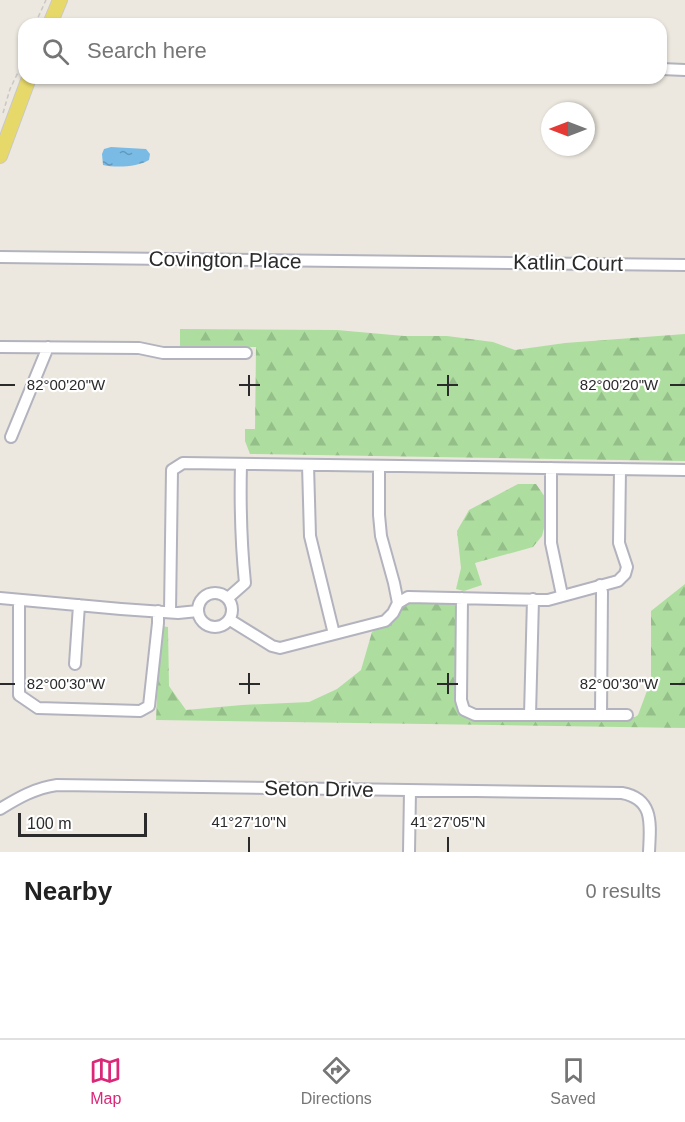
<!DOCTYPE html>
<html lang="en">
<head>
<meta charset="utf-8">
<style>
	body { margin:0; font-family:Helvetica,sans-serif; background:#f2f2f2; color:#222 }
	.compass { position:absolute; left:541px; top:102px; width:54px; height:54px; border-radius:50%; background:#fff; box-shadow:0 2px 4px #0004; rotate:270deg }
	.scale { position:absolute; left:18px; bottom:15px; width:129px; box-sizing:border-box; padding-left:6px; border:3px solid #2b2b2b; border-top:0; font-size:16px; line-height:21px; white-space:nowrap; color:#2b2b2b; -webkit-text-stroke:4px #fff; paint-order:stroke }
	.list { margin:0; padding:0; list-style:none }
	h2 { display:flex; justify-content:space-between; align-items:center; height:78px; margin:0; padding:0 24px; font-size:26px }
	h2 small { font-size:20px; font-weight:400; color:#767676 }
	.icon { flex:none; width:33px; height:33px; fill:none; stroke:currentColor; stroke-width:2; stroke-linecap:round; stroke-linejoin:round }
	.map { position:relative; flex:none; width:685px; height:852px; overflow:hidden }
	.search { position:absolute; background:#fff; box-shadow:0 2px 4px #0004; left:18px; right:18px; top:18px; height:66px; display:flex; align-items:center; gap:15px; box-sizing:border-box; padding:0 21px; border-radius:18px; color:#767676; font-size:22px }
	.sheet { height:186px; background:#fff }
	nav { display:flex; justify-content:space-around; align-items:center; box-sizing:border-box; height:84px; border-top:2px solid #e0e0e0; background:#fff; font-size:16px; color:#767676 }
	nav a { display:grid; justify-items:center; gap:3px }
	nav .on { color:#db2777 }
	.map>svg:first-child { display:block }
	.forest { fill:url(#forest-firs) }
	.water { fill:url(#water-ripples) }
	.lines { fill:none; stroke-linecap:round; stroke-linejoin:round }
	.minor-casing { stroke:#b2b3be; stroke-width:14 }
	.major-casing { stroke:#c8c8c8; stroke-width:16 }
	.path { stroke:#c8c8c8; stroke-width:1.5; stroke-dasharray:4.5 3; stroke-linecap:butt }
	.minor { stroke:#fff; stroke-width:10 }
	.major { stroke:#e7d969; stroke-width:14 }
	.ticks { fill:none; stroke:#2b2b2b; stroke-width:2 }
	.labels { text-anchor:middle; stroke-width:4.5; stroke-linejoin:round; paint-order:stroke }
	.street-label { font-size:21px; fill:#2b2b2b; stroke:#fff }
	.ticks-label { font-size:15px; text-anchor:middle; fill:#2b2b2b; stroke:#fff; stroke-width:4.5; stroke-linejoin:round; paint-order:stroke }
</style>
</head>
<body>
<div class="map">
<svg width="685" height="852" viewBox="0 0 685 852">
	<defs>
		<pattern id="forest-firs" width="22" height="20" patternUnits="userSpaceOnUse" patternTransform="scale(1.5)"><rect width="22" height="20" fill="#adde9f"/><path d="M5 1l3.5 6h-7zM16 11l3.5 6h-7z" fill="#95bf89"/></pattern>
		<pattern id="water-ripples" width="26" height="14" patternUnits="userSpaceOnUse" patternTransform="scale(1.5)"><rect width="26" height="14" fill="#7abbe6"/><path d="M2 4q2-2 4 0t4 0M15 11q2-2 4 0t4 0" fill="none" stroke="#6498bb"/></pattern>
	</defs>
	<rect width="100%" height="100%" fill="#ece8df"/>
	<path class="forest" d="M180,329L337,330L404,336H447L493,342L515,350L565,343L685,334V461L250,454L245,441V429H255L256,347H180Z
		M518,484H536L545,497V524L542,536L533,547L475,563L482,585L464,591L456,589L461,568L457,531L469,510Z
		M685,584V728L156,720L160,626L168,627L169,686L186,710L242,705L309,702L337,689L361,670L372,632L386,624L405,604L459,601L461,712L512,718L635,717L638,715L651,680V611Z"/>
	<path class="water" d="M111,147L146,149L150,154L149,160C138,167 116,168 103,165L102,154L104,149Z"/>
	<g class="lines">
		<g class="minor-casing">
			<path id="minor" d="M661,69L685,70
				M0,257L685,265
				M0,347L139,348L163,353H246
				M11,437L48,347
				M308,465L310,536L334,634
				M551,468V543L562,595
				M600,585L602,592L601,715
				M198 610a17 17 0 1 1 34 0a17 17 0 1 1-34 0Z
				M0,598L121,609L178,613L198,611
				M228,598L245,583C241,543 240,504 241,464
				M462,598L461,700L464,710L475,715H627
				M19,600V695L38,708L140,711L149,706L158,623V611
				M398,603L408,597L548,600L618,581L625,574L627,567L619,543L620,469
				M170,612L172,470L183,463L685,470
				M230,620L272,646L280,648L385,621L393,613L398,603L394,583L381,536L379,515V466
				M75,664L79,605
				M530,715L533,599
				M0,809C18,798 35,788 57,785L622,793C655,799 650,826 649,852
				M409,852L410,791"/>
		</g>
		<g class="major-casing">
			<path id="major" d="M50,24L60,0
				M0,156L29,78"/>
		</g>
		<path class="path" d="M35,24L46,0
			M3,113L10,89L24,60"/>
		<use href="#minor" class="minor"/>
		<use href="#major" class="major"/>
	</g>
	<path class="ticks" d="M249,375V396M448,375V396M0,385H15M239,385H260M437,385H458M670,385H685M249,673V694M448,673V694M0,684H15M239,684H260M437,684H458M670,684H685M249,837V852M448,837V852"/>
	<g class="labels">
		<g class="street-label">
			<text transform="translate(225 260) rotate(1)" y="7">Covington Place</text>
			<text transform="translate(568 263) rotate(1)" y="7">Katlin Court</text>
			<text transform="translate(319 789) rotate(1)" y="7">Seton Drive</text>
		</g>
	</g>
	<g class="ticks-label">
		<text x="619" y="390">82°00'20"W</text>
		<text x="66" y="390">82°00'20"W</text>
		<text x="619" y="689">82°00'30"W</text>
		<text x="66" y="689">82°00'30"W</text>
		<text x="249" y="827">41°27'10"N</text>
		<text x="448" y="827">41°27'05"N</text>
	</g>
</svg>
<svg class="compass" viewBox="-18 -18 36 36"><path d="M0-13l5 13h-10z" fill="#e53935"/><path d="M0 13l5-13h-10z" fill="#767676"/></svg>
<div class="scale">100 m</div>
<div class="search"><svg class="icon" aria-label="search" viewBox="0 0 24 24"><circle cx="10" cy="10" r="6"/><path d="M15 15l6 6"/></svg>Search here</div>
</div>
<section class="sheet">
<h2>Nearby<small>0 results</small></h2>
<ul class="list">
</ul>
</section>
<nav>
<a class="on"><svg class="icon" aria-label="map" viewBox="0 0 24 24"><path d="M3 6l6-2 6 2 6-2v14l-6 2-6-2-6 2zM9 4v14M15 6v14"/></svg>Map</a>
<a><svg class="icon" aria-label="directions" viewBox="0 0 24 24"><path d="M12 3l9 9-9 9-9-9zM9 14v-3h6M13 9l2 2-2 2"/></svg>Directions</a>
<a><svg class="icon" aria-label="saved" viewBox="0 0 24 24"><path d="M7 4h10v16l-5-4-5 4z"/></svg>Saved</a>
</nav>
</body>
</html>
